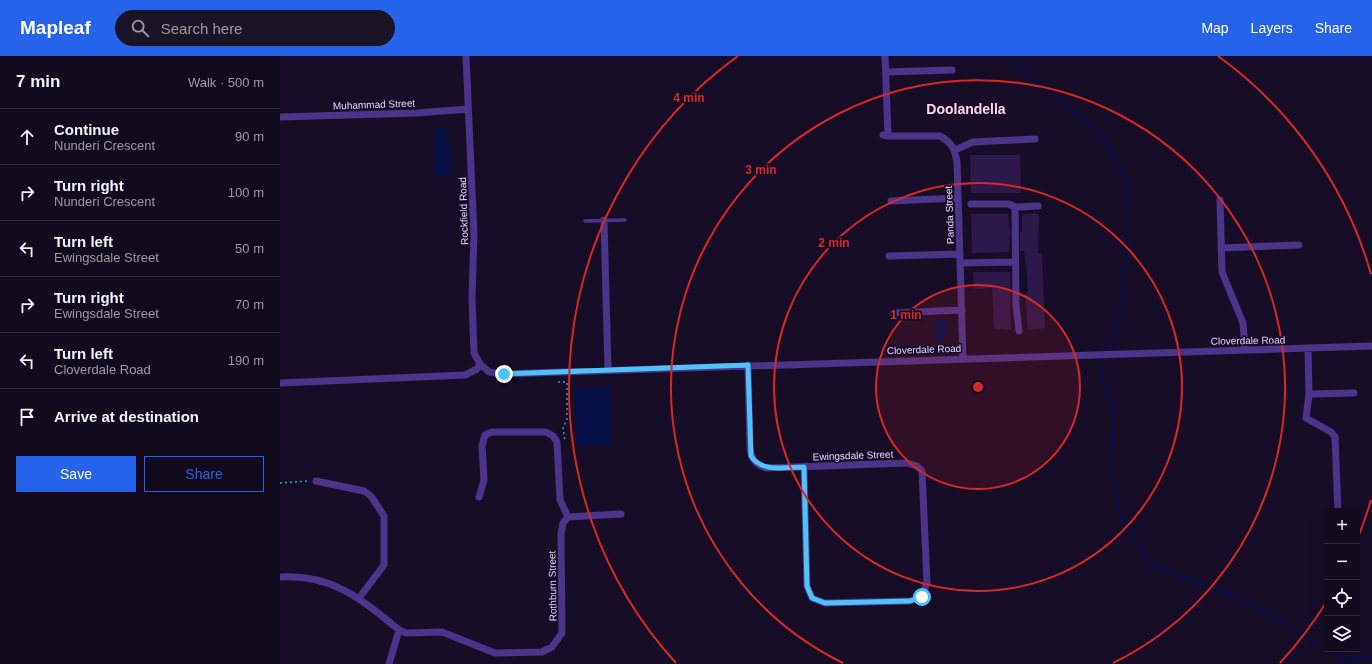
<!DOCTYPE html>
<html lang="en">
<head>
<meta charset="utf-8">
<style>
	body { margin:0; font-family:Arial,sans-serif; background:#1b1326; color:#f1f3f6 }
	.controls { position:absolute; right:12px; bottom:12px; display:grid; overflow:hidden; border-radius:0px; box-shadow:0 4px 16px #0002 }
	.controls button { width:36px; height:36px; display:grid; place-items:center; padding:0; border:0; border-bottom:1px solid #312b3b; background:#120a1d; color:#f1f3f6; font:20px sans-serif }
	.stop { position:absolute; width:12px; height:12px; margin:-9px; border:3px solid #4fc3f7; border-radius:50%; background:#fff }
	.stop.end { background:#4fc3f7; border-color:#fff; box-shadow:0 1px 4px #0008 }
	.list { margin:0; padding:0; list-style:none }
	h2 { display:flex; justify-content:space-between; align-items:center; height:52px; margin:0; padding:0 16px; font-size:17px }
	h2 small { font-size:13px; font-weight:400; color:#9c9aa4 }
	.list li { display:grid; grid-template-columns:26px 1fr auto; gap:12px; align-items:center; box-sizing:border-box; height:56px; padding:0 16px; border-top:1px solid #312b3b }
	.list b { display:block; font-size:15px; white-space:nowrap }
	.list p { margin:0; font-size:13px; white-space:nowrap; color:#9c9aa4 }
	.list em { font-size:13px; font-style:normal; color:#9c9aa4 }
	.actions { display:flex; gap:8px; padding:12px 16px }
	.actions a { flex:1; padding:9px 0; border:1px solid #2563eb; border-radius:0px; text-align:center; font-size:14px; color:#2563eb }
	.actions .main { background:#2563eb; color:#fff }
	.icon { flex:none; width:22px; height:22px; fill:none; stroke:currentColor; stroke-width:2; stroke-linecap:round; stroke-linejoin:round }
	.map { position:relative; flex:none; width:1092px; height:608px; overflow:hidden }
	header { display:flex; align-items:center; gap:24px; box-sizing:border-box; height:56px; padding:0 20px; background:#2563eb; color:#fff }
	header strong { font-size:19px }
	nav { display:flex; gap:22px; margin-inline-start:auto; font-size:14px }
	.search { width:280px; height:36px; background:#1b1326; display:flex; align-items:center; gap:10px; box-sizing:border-box; padding:0 14px; border-radius:22px; color:#9c9aa4; font-size:15px }
	main { display:flex }
	aside { flex:1; background:#120a1d }
	.map>svg:first-child { display:block }
	.water { fill:#060f48 }
	.lines { fill:none; stroke-linecap:round; stroke-linejoin:round }
	.stream { stroke:#060f48; stroke-width:2.5 }
	.building { fill:#2d184a }
	.path { stroke:#26a8c1; stroke-width:1.5; stroke-dasharray:2 3; stroke-linecap:butt }
	.service { stroke:#4b358a; stroke-width:3.5 }
	.minor { stroke:#4b358a; stroke-width:7 }
	.route { stroke:#4fc3f7; stroke-width:5 }
	.ring { fill:none; stroke:#d62828; stroke-width:2 }
	.labels { text-anchor:middle; stroke-width:3.5; stroke-linejoin:round; paint-order:stroke }
	.street-label { font-size:10px; fill:#e2d4ff; stroke:#180d27 }
	.district-label { font-size:14px; font-weight:bold; fill:#ffd6e7; stroke:#180d27 }
	.centre { fill:#d62828; stroke:#180d27; stroke-width:2 }
	.ring-label { font-size:12px; text-anchor:middle; font-weight:bold; fill:#d62828; stroke:#180d27; stroke-width:3.5; stroke-linejoin:round; paint-order:stroke }
</style>
</head>
<body>
<header>
<strong>Mapleaf</strong>
<div class="search"><svg class="icon" aria-label="search" viewBox="0 0 24 24"><circle cx="10" cy="10" r="6"/><path d="M15 15l6 6"/></svg>Search here</div>
<nav><a>Map</a><a>Layers</a><a>Share</a></nav>
</header>
<main>
<aside>
<h2>7 min<small>Walk · 500 m</small></h2>
<ul class="list">
<li><svg class="icon" aria-label="ahead" viewBox="0 0 24 24"><path d="M12 20V5M6 11l6-6 6 6"/></svg><div><b>Continue</b><p>Nunderi Crescent</p></div><em>90 m</em></li>
<li><svg class="icon" aria-label="right" viewBox="0 0 24 24"><path d="M7 20v-9h11M14 6l5 5-5 5"/></svg><div><b>Turn right</b><p>Nunderi Crescent</p></div><em>100 m</em></li>
<li><svg class="icon" aria-label="left" viewBox="0 0 24 24"><path d="M17 20v-9H6M10 6l-5 5 5 5"/></svg><div><b>Turn left</b><p>Ewingsdale Street</p></div><em>50 m</em></li>
<li><svg class="icon" aria-label="right" viewBox="0 0 24 24"><path d="M7 20v-9h11M14 6l5 5-5 5"/></svg><div><b>Turn right</b><p>Ewingsdale Street</p></div><em>70 m</em></li>
<li><svg class="icon" aria-label="left" viewBox="0 0 24 24"><path d="M17 20v-9H6M10 6l-5 5 5 5"/></svg><div><b>Turn left</b><p>Cloverdale Road</p></div><em>190 m</em></li>
<li><svg class="icon" aria-label="arrive" viewBox="0 0 24 24"><path d="M6 21V4h12l-3 4 3 4H6"/></svg><div><b>Arrive at destination</b></div></li>
</ul>
<div class="actions"><a class="main">Save</a><a>Share</a></div>
</aside>
<div class="map">
<svg width="1092" height="608" viewBox="0 0 1092 608">
	<rect width="100%" height="100%" fill="#180d27"/>
	<path class="water" d="M155,72H167L170,78H162L163,85H170L172,117L171,119H158L155,117Z
		M669,264L666,282L662,285L654,286L653,265Z
		M330,331L331,389L297,390L295,332Z"/>
	<g class="lines">
		<path class="stream" d="M723,0L735,6L810,70L833,94L846,124L849,153L842,244L836,278L829,287L821,292
			M819,304L823,324L833,352L832,421L838,448L850,479L870,509L913,526L952,539L1016,574L1066,605
			M1064,608L1071,602L1088,603L1092,601"/>
	</g>
	<path class="building" d="M690,99H740L741,137H691Z
		M755,157L759,158L758,197L762,198L765,272L748,274L745,237L748,236L747,217L744,195H740V176H742V158Z
		M691,158H728L730,177L729,196L692,197Z
		M693,216H730L731,274L714,273L712,232L694,233Z"/>
	<g class="lines">
		<path class="path" d="M278,326H287V363L283,372L285,385
			M0,427L28,425"/>
		<path class="service" d="M305,165L345,164"/>
		<path class="minor" d="M186,0L194,179L192,242L194,297L200,308L209,316L224,318L1092,290
			M605,0L608,80
			M606,16L672,14
			M0,61L137,57L188,53
			M603,79L608,80H660C672,86 675,94 677,106L683,302
			M675,94L693,86L755,83
			M940,144L942,216L963,267L965,293
			M611,145L678,142
			M691,148H729L735,151L758,150
			M735,151L736,249L739,275
			M324,164L328,314
			M941,192L1019,189
			M609,200L680,198
			M680,207L735,206
			M613,257L682,254
			M1028,292L1029,338L1026,362L1051,376L1055,381L1058,455
			M468,309L470,393C472,404 476,409 486,412L627,407L637,410L642,415L647,527L642,541L630,545L545,547L532,542L527,530L524,411
			M0,327L185,319L197,313L200,308
			M1029,338L1074,337
			M36,425L84,435L91,440L104,460V509L79,542
			M199,441L204,424L202,390L205,379L212,376H266L273,380L277,386L280,444L288,461
			M288,461L341,458
			M0,521C53,518 81,543 119,574L126,577L162,576L215,597L262,596L272,591L282,577L281,478L283,467L288,461
			M109,608L119,574"/>
	</g>
	<g class="lines">
		<path class="route" d="M224,318L468,309L471,400C482,417 506,411 524,411L527,530L532,542L545,547L630,545L642,541"/>
	</g>
	<circle cx="698" cy="331" r="102" fill="#d62828" fill-opacity=".12"/>
	<g class="ring">
		<circle cx="698" cy="331" r="102"/>
		<circle cx="698" cy="331" r="204"/>
		<path d="M563 607A307 307 0 1 1 833 607"/>
		<path d="M1091 444A409 409 0 0 1 1077 484M1047 545A409 409 0 0 1 1000 607M396 607A409 409 0 0 1 458 0M938 0A409 409 0 0 1 1091 218"/>
	</g>
	<g class="labels">
		<g class="street-label">
			<text transform="translate(94 48) rotate(-2)" y="4">Muhammad Street</text>
			<text transform="translate(183 155) rotate(-92)" y="4">Rockfield Road</text>
			<text transform="translate(669 159) rotate(-92)" y="4">Panda Street</text>
			<text transform="translate(968 284) rotate(-1)" y="4">Cloverdale Road</text>
			<text transform="translate(644 293) rotate(-2)" y="4">Cloverdale Road</text>
			<text transform="translate(573 399) rotate(-2)" y="4">Ewingsdale Street</text>
			<text transform="translate(272 530) rotate(-91)" y="4">Rothburn Street</text>
		</g>
		<g class="district-label">
			<text x="686" y="58">Doolandella</text>
		</g>
	</g>
	<circle cx="698" cy="331" r="6" class="centre"/>
	<g class="ring-label">
		<text x="409" y="46">4 min</text>
		<text x="481" y="118">3 min</text>
		<text x="554" y="191">2 min</text>
		<text x="626" y="263">1 min</text>
	</g>
</svg>
<div class="controls">
<button>+</button>
<button>−</button>
<button><svg class="icon" aria-label="locate" viewBox="0 0 24 24"><circle cx="12" cy="12" r="6"/><path d="M12 2v4M12 18v4M2 12h4M18 12h4"/></svg></button>
<button><svg class="icon" aria-label="layers" viewBox="0 0 24 24"><path d="M12 4l9 5-9 5-9-5zM3 14l9 5 9-5"/></svg></button>
</div>
<div class="stop" style="left:642px;top:541px"></div>
<div class="stop end" style="left:224px;top:318px"></div>
</div>
</main>
</body>
</html>
